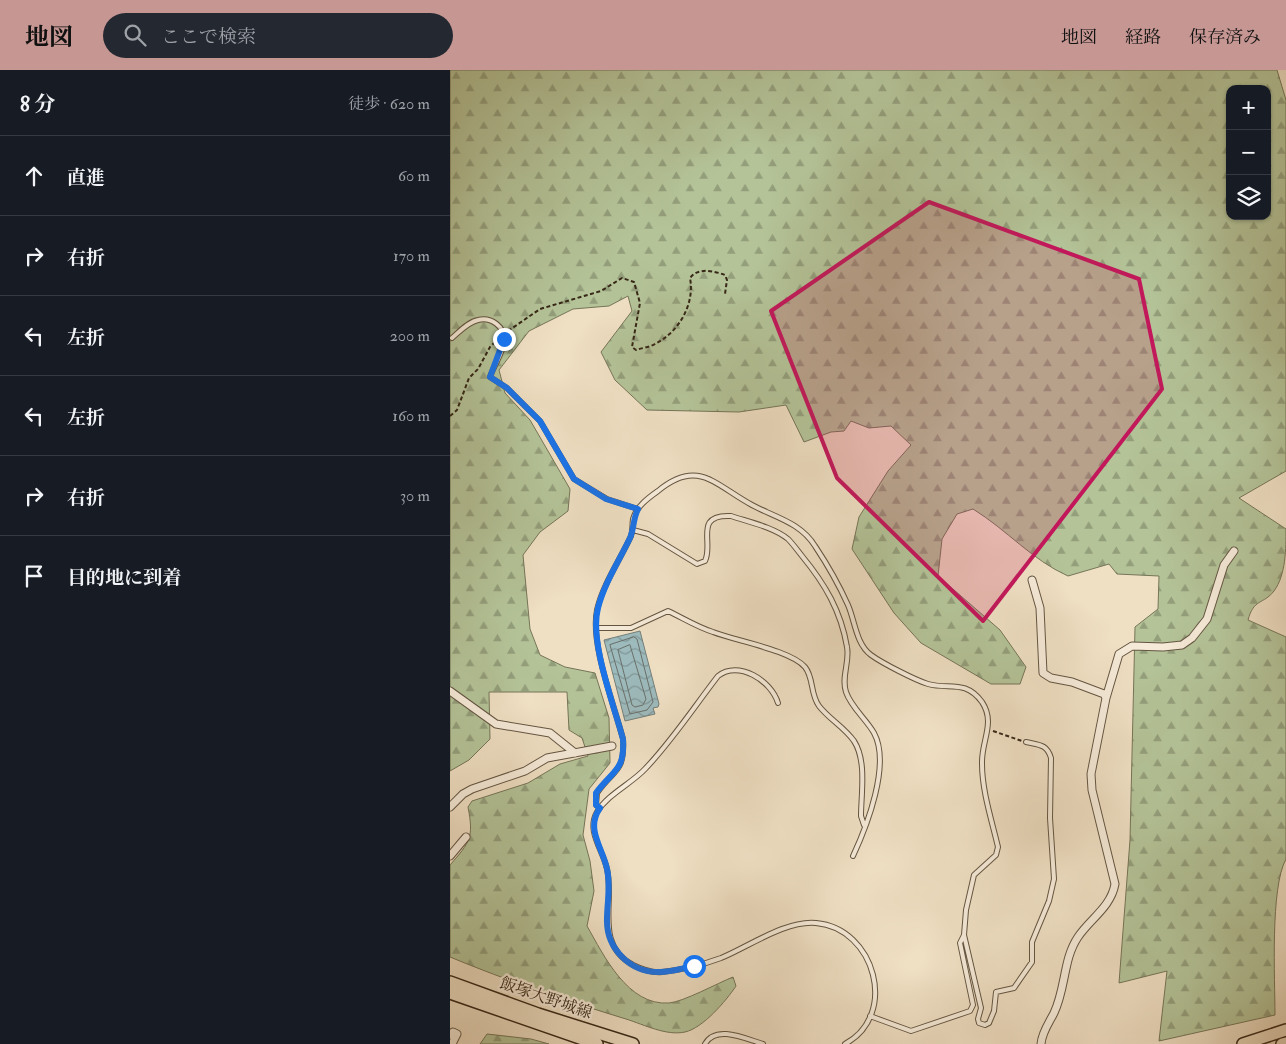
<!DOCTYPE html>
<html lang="ja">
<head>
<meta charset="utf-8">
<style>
  :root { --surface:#171b24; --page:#242831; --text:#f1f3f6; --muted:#9ea1a6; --line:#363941; --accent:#c59692 }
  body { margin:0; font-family:"IM FELL Double Pica","Noto Serif JP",serif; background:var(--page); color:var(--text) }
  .controls { position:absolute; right:15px; top:15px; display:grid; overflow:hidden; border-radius:10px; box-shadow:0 1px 4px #0004 }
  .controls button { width:45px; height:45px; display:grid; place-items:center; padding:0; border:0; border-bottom:1px solid var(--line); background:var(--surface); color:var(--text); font:25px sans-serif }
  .stop { position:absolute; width:15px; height:15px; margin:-11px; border:4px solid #1a73e8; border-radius:50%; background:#fff }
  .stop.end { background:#1a73e8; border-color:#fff; box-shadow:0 1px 5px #0008 }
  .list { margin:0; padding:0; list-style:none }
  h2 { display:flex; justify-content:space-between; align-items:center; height:65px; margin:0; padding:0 20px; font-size:21px }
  h2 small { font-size:16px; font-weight:400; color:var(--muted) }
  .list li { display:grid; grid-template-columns:32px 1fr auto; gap:15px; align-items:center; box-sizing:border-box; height:80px; padding:0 20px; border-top:1px solid var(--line) }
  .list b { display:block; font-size:19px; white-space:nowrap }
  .list em { font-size:16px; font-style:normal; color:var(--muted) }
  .icon { flex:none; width:28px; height:28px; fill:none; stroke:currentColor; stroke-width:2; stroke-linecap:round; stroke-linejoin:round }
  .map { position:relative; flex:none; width:836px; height:974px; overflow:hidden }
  header { display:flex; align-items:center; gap:30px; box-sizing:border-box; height:70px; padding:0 25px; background:var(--accent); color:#111 }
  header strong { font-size:24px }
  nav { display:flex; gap:28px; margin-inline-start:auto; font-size:18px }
  .search { width:350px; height:45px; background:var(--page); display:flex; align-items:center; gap:12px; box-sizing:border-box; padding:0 18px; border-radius:28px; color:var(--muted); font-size:19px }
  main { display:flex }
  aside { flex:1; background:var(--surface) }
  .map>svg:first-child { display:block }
  .forest { fill:url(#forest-firs); stroke:#757558; fill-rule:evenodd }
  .water { fill:url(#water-waves); stroke:#747f7a }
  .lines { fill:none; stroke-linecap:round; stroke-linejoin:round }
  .shore { stroke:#6a706a; stroke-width:1 }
  .service-casing { stroke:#645542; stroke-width:6 }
  .minor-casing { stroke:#645542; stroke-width:9 }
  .primary-casing { stroke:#362717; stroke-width:14 }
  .path { stroke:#362717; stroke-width:2; stroke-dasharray:4 2.5; stroke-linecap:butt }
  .service { stroke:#f5ead8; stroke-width:4 }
  .minor { stroke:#f5ead8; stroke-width:7 }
  .primary { stroke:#efdfc3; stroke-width:11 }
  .route { stroke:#1a73e8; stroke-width:6 }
  .marked { fill:#c2185b; fill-opacity:0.2; stroke:#c2185b; stroke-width:4; stroke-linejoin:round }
  .labels { text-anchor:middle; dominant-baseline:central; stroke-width:4.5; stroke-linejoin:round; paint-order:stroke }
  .street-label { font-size:16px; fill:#362717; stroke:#f5ead8 }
</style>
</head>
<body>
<header>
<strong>地図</strong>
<div class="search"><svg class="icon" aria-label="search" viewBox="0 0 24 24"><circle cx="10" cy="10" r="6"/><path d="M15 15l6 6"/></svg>ここで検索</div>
<nav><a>地図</a><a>経路</a><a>保存済み</a></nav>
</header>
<main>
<aside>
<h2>8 分<small>徒歩 · 620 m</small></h2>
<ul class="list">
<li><svg class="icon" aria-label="ahead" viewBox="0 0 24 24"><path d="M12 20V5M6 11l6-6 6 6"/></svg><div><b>直進</b></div><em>60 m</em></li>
<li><svg class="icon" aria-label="right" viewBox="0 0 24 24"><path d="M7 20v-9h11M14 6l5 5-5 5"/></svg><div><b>右折</b></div><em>170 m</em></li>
<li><svg class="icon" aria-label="left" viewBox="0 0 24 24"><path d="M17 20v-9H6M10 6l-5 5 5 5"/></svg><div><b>左折</b></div><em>200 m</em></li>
<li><svg class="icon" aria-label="left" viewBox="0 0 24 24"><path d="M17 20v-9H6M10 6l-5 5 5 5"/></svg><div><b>左折</b></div><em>160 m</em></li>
<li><svg class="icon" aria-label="right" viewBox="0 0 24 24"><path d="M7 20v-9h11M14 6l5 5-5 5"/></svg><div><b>右折</b></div><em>30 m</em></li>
<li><svg class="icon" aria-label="arrive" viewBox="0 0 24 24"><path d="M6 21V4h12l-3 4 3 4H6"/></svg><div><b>目的地に到着</b></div></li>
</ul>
</aside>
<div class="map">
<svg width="836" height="974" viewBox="0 0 836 974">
  <defs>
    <pattern id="forest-firs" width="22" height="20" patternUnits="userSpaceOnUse" patternTransform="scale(1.25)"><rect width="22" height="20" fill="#b4c398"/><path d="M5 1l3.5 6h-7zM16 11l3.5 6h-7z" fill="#939e7b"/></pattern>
    <pattern id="water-waves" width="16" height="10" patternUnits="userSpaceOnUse" patternTransform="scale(1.25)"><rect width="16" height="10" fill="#9dbabc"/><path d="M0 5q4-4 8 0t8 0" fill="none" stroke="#819798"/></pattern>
  </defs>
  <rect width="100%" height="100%" fill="#efdfc3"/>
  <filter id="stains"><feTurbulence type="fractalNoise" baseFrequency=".004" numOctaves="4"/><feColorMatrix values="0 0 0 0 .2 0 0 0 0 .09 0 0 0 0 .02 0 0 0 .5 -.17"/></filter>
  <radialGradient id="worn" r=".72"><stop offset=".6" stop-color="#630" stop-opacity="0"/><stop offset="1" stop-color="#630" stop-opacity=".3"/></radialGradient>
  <path class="forest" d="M0,0H827L836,30V401L789,428L836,459C836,478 836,505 824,521C813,535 804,528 798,550L836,567V789C820,818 825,909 825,945L709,971L717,901L669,913L680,770L685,557L708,539L709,506L667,504L659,494L618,506C582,490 557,460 523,439L507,444L492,469L488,506L550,560L576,597L570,614H541L471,573L444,543L402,479L409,447L438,401L461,375L441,356L419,358L401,351L394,361L381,362L354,372L336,335L289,342L197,340L165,310L151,282L182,241L178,226L159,236L123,239L79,261L49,300L55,323L80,350L120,419L118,441L90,462L73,485L80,559L90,585L115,597L145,603L159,648L160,693L139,719L133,765L140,791L144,821L137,856C154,886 178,936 219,933C233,932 268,913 283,907L286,916C276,931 253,958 235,962C216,966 195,955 176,949C117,931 58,911 0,887V795C20,772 24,768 18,737L22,731L78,713L110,694L138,686L132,668L119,660L117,622H39L40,669L19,690L0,701ZM780,19H817V146H780Z
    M37,964L81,969L99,974H30Z"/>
  <path class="water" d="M190,561L209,634L208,637L203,638L205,644L175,651L154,570Z"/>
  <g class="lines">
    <path class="shore" d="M184,567L187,569L203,632L197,640L180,644L160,575Z
      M180,575L196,629L193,635L185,637L182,635L168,580Z"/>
    <defs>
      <path id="service" d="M2,268C9,262 18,252 28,250C41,247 55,256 54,271C53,283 44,295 40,307L57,318L90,351L124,409L157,429L188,439
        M183,460L198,464L247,494L255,491C264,473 243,444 281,446C299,452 323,457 338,469C343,474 348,481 352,486C375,514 391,541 397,577C400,592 391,607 396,622C401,637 416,649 424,663C441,694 417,756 403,786
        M146,558H181L218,541C233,548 247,557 263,562C286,571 340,580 355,597C364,608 360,624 369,636C379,649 394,657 404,671C417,691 411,724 411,746L414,755
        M328,633C321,610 288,590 268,606C244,637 222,671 195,699C181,714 158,724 147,742C136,761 153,780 157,799C165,833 144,874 183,895C191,899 202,903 212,902C231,900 252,895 271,888C298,877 336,850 366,853C425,858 449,945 395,974
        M150,738L146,735L147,723C163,699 175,704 173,669C164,634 140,574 147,540C153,514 170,490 181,466C183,460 182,455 183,449C186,437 198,428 208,421C248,388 265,415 302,435C324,447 350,452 365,476C377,494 389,515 398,535C405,551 406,574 421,585C432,593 465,610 478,614C499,620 515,609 532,632C546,653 531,671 532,694C532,721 542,751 548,777L546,785L524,805L516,840L514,865L531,938L528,949L529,953L535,955L539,953L544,941L546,922L564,918L582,892V872L599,831L604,809L600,748L601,688C597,674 589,675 576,672
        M420,946L461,961L520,941L523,935L510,873L514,865
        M255,974C266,954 296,969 313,974"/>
      <path id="minor" d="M582,510L590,538L593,603L601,608L622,612L654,624L656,628
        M0,621L46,654L100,663L125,683
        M0,737L13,724L22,719L75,701L97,688L162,676
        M0,786L16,767
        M0,965L3,962L7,964L2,974
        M591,974C592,962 599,953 604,943C616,918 613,889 628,867C640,849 661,837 665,814L642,720L641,704L656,628L669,584L682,576L713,577L732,575L742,568L757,549L774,495L784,481"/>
      <path id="primary" d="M0,912L88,944L183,974
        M0,923L147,974
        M793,974L836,960
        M832,974L836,973"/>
    </defs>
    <use href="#service" class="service-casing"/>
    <use href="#minor" class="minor-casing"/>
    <use href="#primary" class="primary-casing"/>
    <path class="path" d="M58,261L90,239L151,221L172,208L184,212L190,233L182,277L186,280C192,278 200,277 205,274C229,262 245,234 240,208C248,197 264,201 275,205L277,210L275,224
      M0,346L7,340L19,308L28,299L40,277L48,269
      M543,661L572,671"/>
    <use href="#service" class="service"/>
    <use href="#minor" class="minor"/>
    <use href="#primary" class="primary"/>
  </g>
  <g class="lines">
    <path class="route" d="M54,269L40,307L57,318L90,351L124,409L156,429L188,439C183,449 184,459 180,468C169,491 154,514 148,538C139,571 164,635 173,669C175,701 163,700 146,723V735L150,738C135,759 153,778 157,799C161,817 157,832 157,849C156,878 180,903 210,902C221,902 233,898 244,896"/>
  </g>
  <path class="marked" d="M479,132L689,209L712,319L533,551L387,408L321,241Z"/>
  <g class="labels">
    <g class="street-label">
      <text transform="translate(96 928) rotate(19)">飯塚大野城線</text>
    </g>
  </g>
  <rect width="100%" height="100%" filter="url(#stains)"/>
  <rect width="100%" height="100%" fill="url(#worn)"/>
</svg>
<div class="controls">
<button>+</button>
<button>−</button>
<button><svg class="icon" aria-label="layers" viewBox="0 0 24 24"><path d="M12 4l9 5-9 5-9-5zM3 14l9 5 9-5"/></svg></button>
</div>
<div class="stop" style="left:244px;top:896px"></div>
<div class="stop end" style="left:54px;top:269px"></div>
</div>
</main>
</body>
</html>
